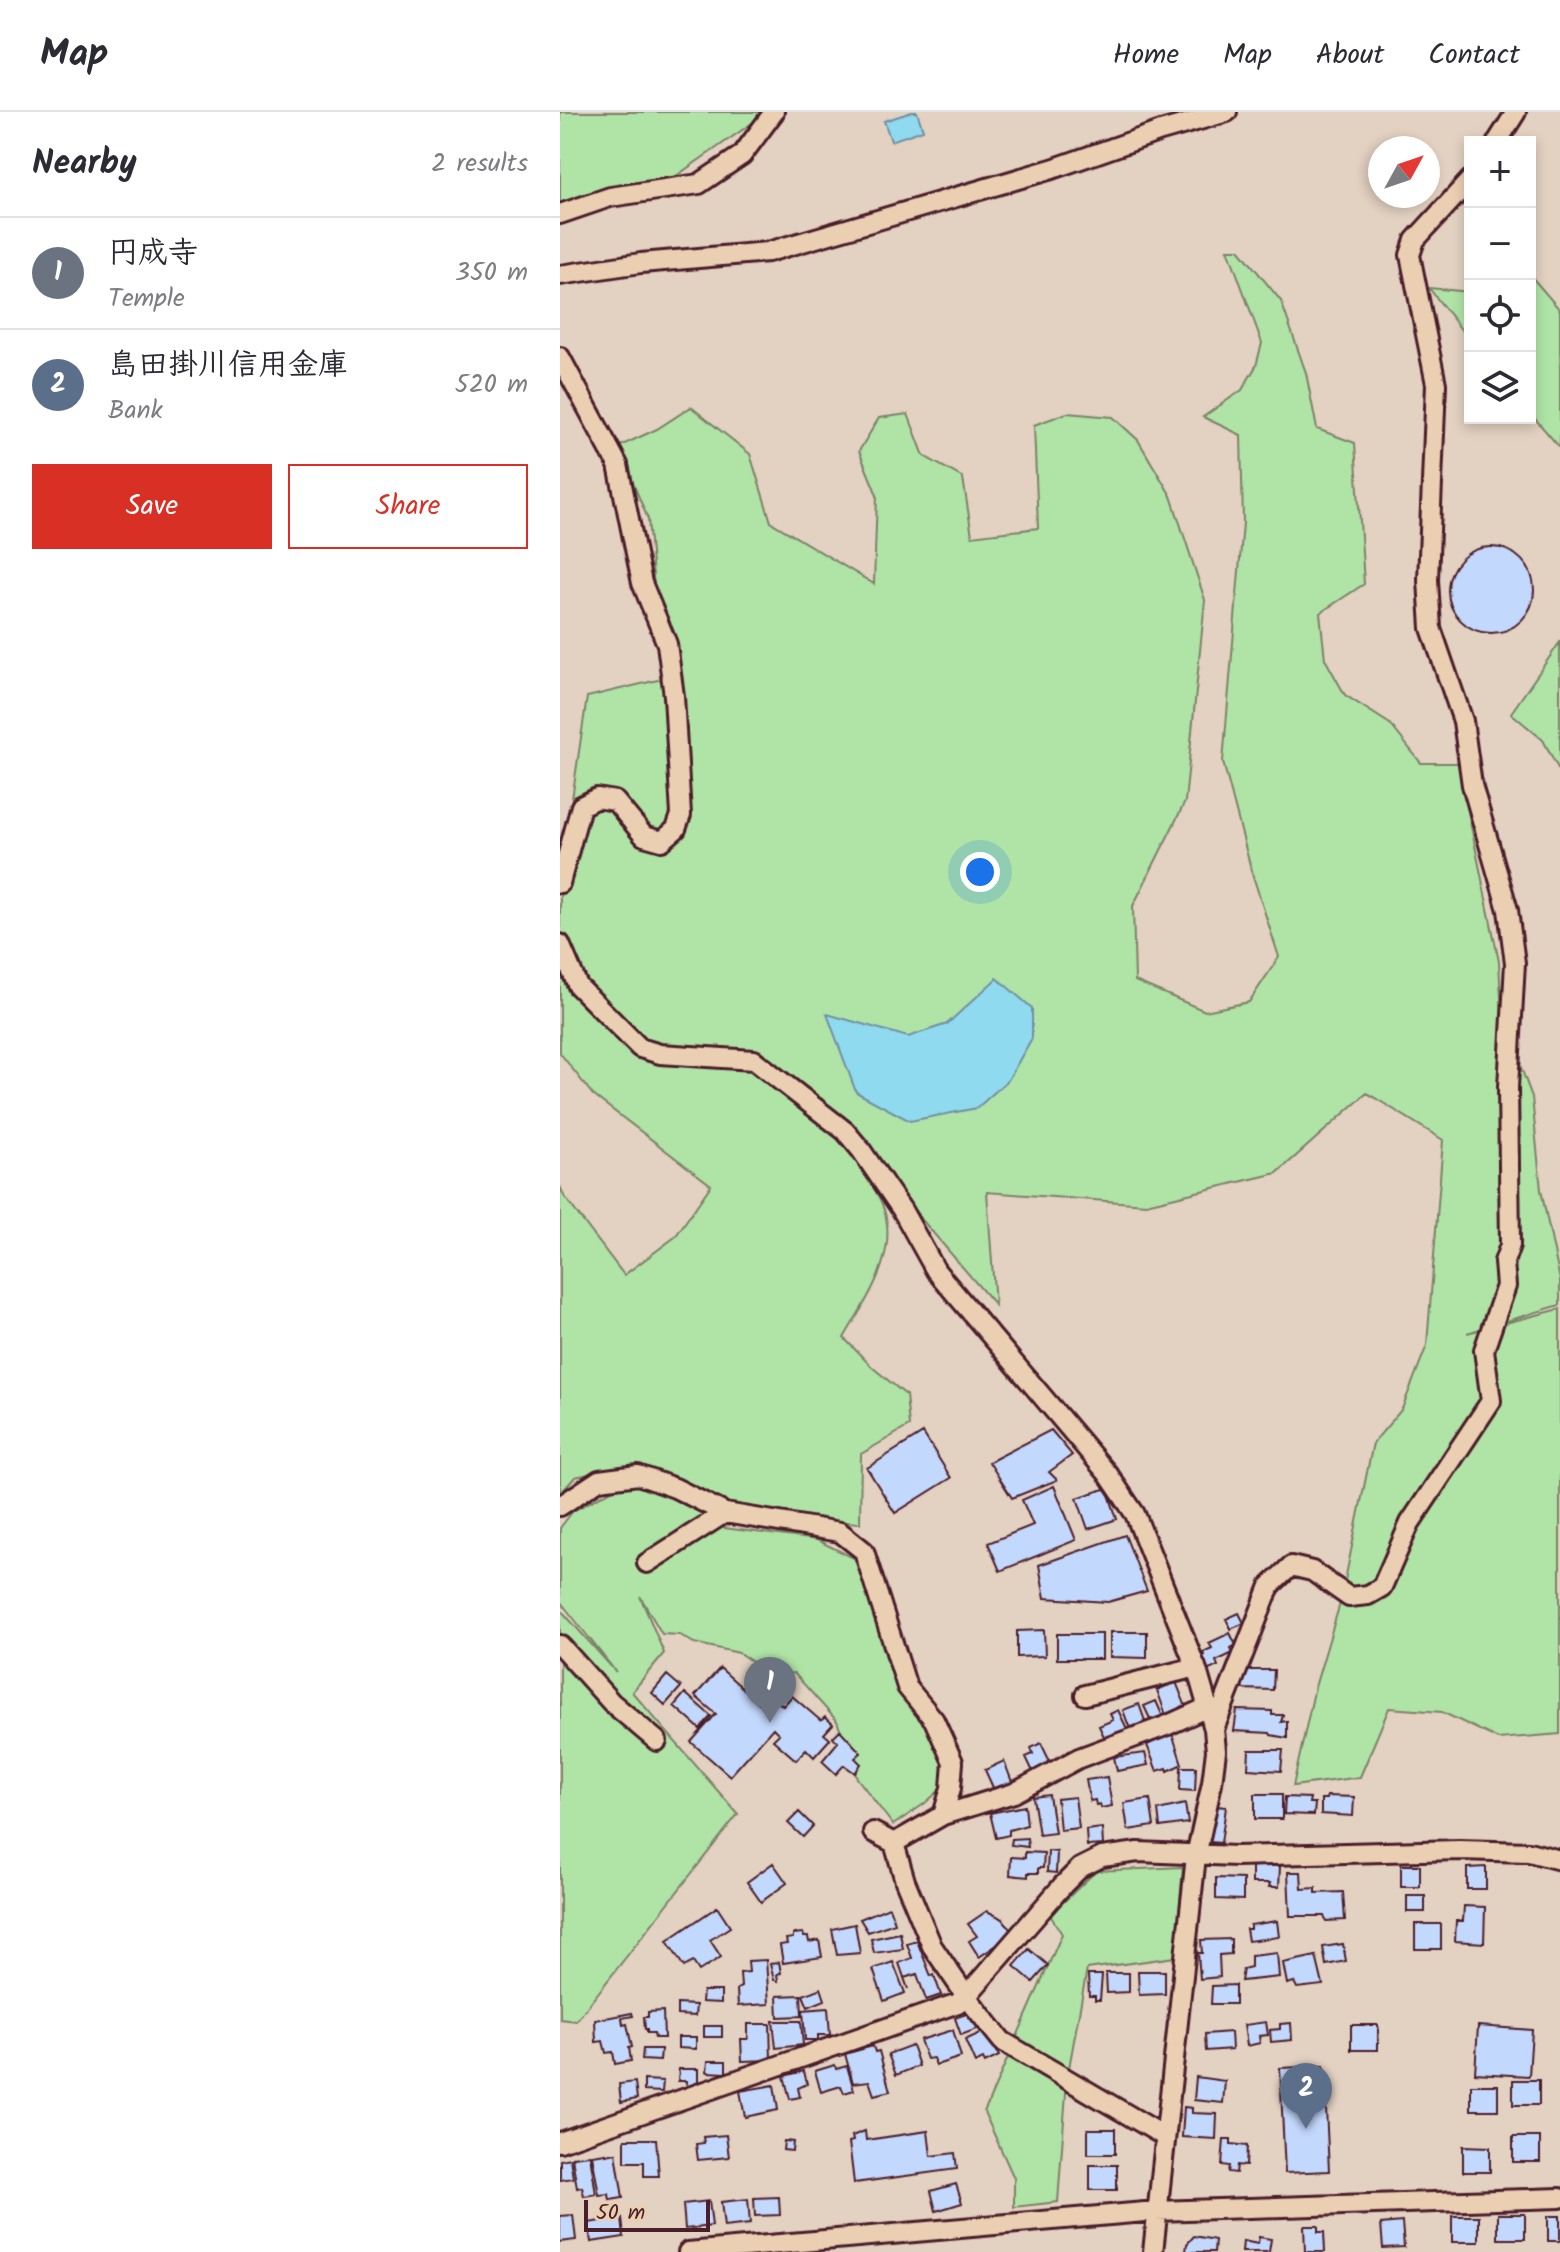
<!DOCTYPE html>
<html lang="en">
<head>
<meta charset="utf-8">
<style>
  :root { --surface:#fff; --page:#f7f7f7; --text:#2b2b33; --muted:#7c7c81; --line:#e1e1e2; --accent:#d93025 }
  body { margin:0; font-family:Kalam,"Klee One",sans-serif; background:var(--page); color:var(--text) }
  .controls { position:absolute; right:24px; top:24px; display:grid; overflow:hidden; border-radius:0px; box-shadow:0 4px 12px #0003 }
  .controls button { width:72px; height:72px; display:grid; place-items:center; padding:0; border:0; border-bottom:2px solid var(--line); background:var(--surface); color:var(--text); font:40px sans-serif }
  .compass { position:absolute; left:808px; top:24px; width:72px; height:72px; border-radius:50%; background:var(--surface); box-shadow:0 4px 12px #0003; rotate:50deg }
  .scale { position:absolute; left:24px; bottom:20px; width:126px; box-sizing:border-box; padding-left:8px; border:4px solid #4a1f2b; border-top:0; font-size:22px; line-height:28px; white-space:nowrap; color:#4a1f2b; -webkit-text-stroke:6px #ebcfb2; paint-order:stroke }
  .you { position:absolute; left:420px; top:760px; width:28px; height:28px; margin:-20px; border:6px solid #fff; border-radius:50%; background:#1a73e8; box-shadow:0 0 0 12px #1a73e833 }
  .badge { display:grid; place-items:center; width:52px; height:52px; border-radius:50%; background:var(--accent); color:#fff; font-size:26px; font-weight:700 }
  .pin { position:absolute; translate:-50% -66px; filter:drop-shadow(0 2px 4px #0008) }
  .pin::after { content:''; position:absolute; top:42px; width:28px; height:24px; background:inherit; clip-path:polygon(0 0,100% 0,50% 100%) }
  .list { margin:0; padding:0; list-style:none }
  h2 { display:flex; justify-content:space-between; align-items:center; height:104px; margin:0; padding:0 32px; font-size:34px }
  h2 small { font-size:26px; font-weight:400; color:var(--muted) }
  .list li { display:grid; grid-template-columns:52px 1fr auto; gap:24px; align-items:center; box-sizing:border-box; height:112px; padding:0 32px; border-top:2px solid var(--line) }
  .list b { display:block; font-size:30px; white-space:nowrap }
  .list p { margin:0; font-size:26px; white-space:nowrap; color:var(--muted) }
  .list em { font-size:26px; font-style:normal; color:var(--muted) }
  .actions { display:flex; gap:16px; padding:24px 32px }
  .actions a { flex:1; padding:18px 0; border:2px solid var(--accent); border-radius:0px; text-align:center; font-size:28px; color:var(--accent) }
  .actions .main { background:var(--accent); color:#fff }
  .icon { flex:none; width:44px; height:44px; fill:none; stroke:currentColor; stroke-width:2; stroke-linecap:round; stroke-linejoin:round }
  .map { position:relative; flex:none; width:1000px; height:2140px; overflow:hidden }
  header { display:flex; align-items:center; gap:48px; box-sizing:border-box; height:112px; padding:0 40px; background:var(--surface); border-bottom:2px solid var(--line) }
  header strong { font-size:38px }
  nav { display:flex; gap:44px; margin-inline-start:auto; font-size:28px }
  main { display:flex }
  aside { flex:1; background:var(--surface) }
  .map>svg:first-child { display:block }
  .green { fill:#afe4a6; stroke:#7c8268; stroke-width:2 }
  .water { fill:#8fdaef; stroke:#738fa1; stroke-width:2 }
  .building { fill:#c3d8fd; stroke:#4a1f2b; stroke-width:2 }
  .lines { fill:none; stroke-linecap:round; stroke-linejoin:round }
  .minor-casing { stroke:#4a1f2b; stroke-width:24 }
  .minor { stroke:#ebcfb2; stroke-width:18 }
</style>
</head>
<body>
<header>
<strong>Map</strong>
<nav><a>Home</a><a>Map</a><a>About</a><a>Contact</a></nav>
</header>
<main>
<aside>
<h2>Nearby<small>2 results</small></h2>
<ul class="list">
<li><span class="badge" style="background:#6b7280">1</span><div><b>円成寺</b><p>Temple</p></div><em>350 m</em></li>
<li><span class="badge" style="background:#5c6f8a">2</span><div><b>島田掛川信用金庫</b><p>Bank</p></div><em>520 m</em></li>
</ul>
<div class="actions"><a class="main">Save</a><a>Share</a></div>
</aside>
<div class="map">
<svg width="1000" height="2140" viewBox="0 0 1000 2140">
  <rect width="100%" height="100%" fill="#e3d1c1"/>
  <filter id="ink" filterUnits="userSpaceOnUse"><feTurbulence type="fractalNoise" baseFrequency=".0125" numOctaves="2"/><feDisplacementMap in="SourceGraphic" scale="16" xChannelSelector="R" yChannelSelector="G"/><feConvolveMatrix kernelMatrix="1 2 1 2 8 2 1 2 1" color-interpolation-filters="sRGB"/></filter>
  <g filter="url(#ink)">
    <path class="green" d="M0,0H208L116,64L0,99Z
      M668,137H679L721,189L746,261L757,317L795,331L804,472L760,501L765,547L785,583L830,612L861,651H898L939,850L942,905L972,985L981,1078L1000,1168V1193L907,1221L1000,1197V1622L938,1627L882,1600L829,1596L800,1665L733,1674L755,1575L781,1488L813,1331L842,1297L867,1233L883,1028L807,981L717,1061L586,1092L427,1080L435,1193L363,1109L295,1020L283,1028C295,1049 313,1070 322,1092C341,1140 307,1186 284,1226L312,1255L346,1283L349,1314L301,1342L300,1411L196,1404L74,1353L15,1365L0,1382V1074L4,1084L64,1163L115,1125L151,1073L33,983L0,941V741L5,735L27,585L102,567L88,407L58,335L97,317L131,295L190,342L211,410L314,472L317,383L299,339L319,306L348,302L364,344L403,366L412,424L478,416L474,313L507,301L553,305L578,328L611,384L645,488L625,690L573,794L575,869L645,899L689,890L719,845L692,761L663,650L683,411L681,323L643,305L682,278L696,254L702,231Z
      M970,163L1000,198V336L970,301Z
      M869,176L910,180V229Z
      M1000,530V660L983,628L951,601Z
      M68,1369L150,1400L164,1416L257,1428L298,1448L318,1503L325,1542L349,1595L373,1620L386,1656L379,1679L364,1692L333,1713L297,1666L277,1609L234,1561L213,1564L179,1541L134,1531L120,1523L102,1522L80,1484L104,1541L72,1580L178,1702L16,1909L0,1907V1497L56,1560L0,1489V1416L13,1399Z
      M623,1755L615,1845L527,1857L507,1967L498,2090L454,2095V2066L424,2000L502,1822L490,1803L536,1759Z"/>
    <path class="water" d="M352,0H357L363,18L331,29L324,9Z
      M437,866L472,896V926L448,968L417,996L350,1009L296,980L267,902L348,925L387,912Z"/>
    <path class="building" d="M888 478a43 43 0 1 1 86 0a43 43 0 1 1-86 0Z
      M491,1318L512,1343L489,1360L497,1368L452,1386L429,1350Z
      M363,1321L391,1366L335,1401L307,1356Z
      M494,1374L516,1428L440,1459L428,1431L473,1413L462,1388Z
      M547,1376L557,1407L528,1417L517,1386Z
      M565,1423L587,1479L548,1490L485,1486L479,1453Z
      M679,1501L684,1511L671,1517L666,1507Z
      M484,1518L485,1544L457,1545V1519Z
      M550,1520H587V1546L550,1545Z
      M670,1521L676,1533L671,1536L673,1541L656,1549L658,1554L647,1559L641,1545L644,1543L643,1540L652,1536L649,1531Z
      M497,1522H542V1547H497Z
      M160,1556L207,1598L216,1588L223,1594L232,1584L261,1609L265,1605L273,1612L264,1622L270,1627L254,1645L246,1637L236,1648L213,1628L219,1622L213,1616L170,1664L131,1630L156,1602L135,1584Z
      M683,1558H714L713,1578L682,1577Z
      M107,1563L121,1575L105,1593L92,1581Z
      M616,1570L626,1595L606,1603L597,1578Z
      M125,1581L151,1604L140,1617L114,1594Z
      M596,1589L603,1605L592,1611L584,1594Z
      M579,1592L586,1612L570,1617L563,1598Z
      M558,1598L569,1621L547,1631L539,1614L553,1608L550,1602Z
      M677,1598L712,1599V1603H723L721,1610L727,1609V1626L711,1623L710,1621L674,1619Z
      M280,1618L301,1641L295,1646L301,1652L295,1661L284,1653L276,1662L262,1649L278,1630L273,1625Z
      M612,1621L622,1652L608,1659L607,1656L597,1659L587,1633Z
      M481,1631L493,1656L475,1664L466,1645L473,1642L471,1636Z
      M689,1638H723L721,1659L688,1657Z
      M585,1641L588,1653L557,1659L554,1645Z
      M444,1649L452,1670L435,1680L425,1658Z
      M621,1655H636L635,1679L620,1678Z
      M547,1665L552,1694L541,1696L540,1692L536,1693L535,1688L530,1689L526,1668Z
      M695,1682H722V1707H695Z
      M489,1683L495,1721L479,1723L473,1685Z
      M767,1684L794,1685L793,1704L761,1702V1687H766Z
      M515,1685L519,1716L500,1718L497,1687Z
      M725,1685L750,1686L749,1691H755L754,1703L724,1702Z
      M590,1687L594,1714L568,1718L564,1691Z
      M625,1692L628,1711L600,1715L598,1698Z
      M465,1694L467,1713L449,1718V1723L436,1726L430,1701Z
      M655,1694L666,1695L661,1731L650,1730Z
      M239,1700L253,1714L243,1725L228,1711Z
      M542,1716L543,1733L527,1734L526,1718Z
      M467,1726L468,1735L451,1733L452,1727Z
      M488,1739L497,1740L496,1761L487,1760Z
      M465,1740L484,1741L483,1756H478V1761H468V1765L450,1763L451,1745L465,1746Z
      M213,1751L227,1771L201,1790L187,1770Z
      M692,1753L720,1754L719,1775H709L710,1771H692Z
      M841,1753H860V1775H841Z
      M926,1755V1777H907V1756Z
      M728,1760H741L742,1777L756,1776V1781L783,1780L785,1808L766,1809L764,1804H730Z
      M656,1766L683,1767V1788L656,1787Z
      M847,1784H865V1800H847Z
      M904,1794L925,1795L924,1831L895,1829L896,1809H903Z
      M157,1795L170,1815L150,1828L161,1845L139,1859L133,1850L124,1855L107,1829Z
      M329,1795L335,1811L308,1820L300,1807Z
      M427,1799L443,1807L453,1822L419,1845L409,1829L417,1824L408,1812Z
      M717,1809L719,1825L688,1829L686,1817H690V1813Z
      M295,1812L300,1841L277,1843L272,1817Z
      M855,1812H881V1837H855Z
      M243,1821L244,1825H248L249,1830L259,1828L262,1845L223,1851L220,1833L227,1832L226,1827L233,1826V1822Z
      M340,1821L343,1837L314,1841L311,1827Z
      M671,1827V1842L659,1843L660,1865L640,1867L638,1841H642L641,1828Z
      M357,1829L371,1864L374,1863L381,1883L366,1888L357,1862L344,1866L348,1877L339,1851L352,1846L347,1832Z
      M783,1832L786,1849L766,1853L763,1835Z
      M469,1837L488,1853L473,1870L454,1854Z
      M717,1841L719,1865L681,1869L683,1857L691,1855V1844Z
      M756,1844L763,1873L737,1876L734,1870L727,1872L723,1851Z
      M206,1848L209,1892L178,1894L177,1877L181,1875L180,1861L189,1860L188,1849Z
      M219,1850L221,1861L217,1862L218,1869L214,1868L210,1852Z
      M333,1850L345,1881L324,1889L313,1857Z
      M578,1859H605V1882L579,1883Z
      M546,1861H569V1880L547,1881Z
      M528,1863H542L540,1888H535V1884H529Z
      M675,1873V1892H651L652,1874Z
      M261,1876L265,1888L248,1895L243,1883Z
      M143,1879H161V1891L142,1890Z
      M241,1883L242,1904L218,1905L217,1884Z
      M117,1892L136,1893L135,1904L117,1903Z
      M268,1896L270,1923H258V1928H245L243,1898Z
      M103,1899L104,1926H95L94,1921H87V1917H85L84,1905H88V1900Z
      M72,1901L73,1904L62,1906L63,1913L67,1912L72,1935L69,1936L71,1949L55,1952L53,1940L46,1941L43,1929L36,1930L35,1908Z
      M409,1901L413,1910L417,1909L420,1916L401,1923L395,1906Z
      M213,1909H241L243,1933L216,1936Z
      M706,1910L708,1923L699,1924L700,1931L687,1934L684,1913Z
      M731,1911L732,1928L711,1930L710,1918L720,1917V1912Z
      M188,1912H210L211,1948L182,1949L181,1927H188Z
      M791,1913H818V1938H791Z
      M144,1914H162V1925H144Z
      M918,1914L972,1918L969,1964L915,1961Z
      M393,1918L401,1945L376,1953L373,1946L367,1947L360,1928Z
      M427,1918L439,1944L425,1951L423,1947L415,1951L405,1928Z
      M671,1920L672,1937L646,1939L645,1922Z
      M118,1925H136V1937L118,1936Z
      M352,1933L359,1954L336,1963L328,1942Z
      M313,1934L315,1940L319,1939L330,1979L314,1983L309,1969L293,1971L285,1942Z
      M83,1937H101L100,1949L82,1948Z
      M148,1949H166V1961L147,1960Z
      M275,1953L276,1957L287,1954L294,1978L284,1981L281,1974L261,1980L255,1959Z
      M764,1954L769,2059L725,2061L720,1956Z
      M119,1957H138V1976H127L126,1969H118Z
      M244,1959L247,1972L238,1976L240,1985L230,1987L224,1964Z
      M636,1965L665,1969L663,1991L634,1988Z
      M84,1968L103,1969L102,1980L84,1979Z
      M953,1968H979V1993H953Z
      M75,1970L77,1987L61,1990L59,1972Z
      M214,1973L218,1998L185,2005L180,1979Z
      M911,1973H938V1998H911Z
      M624,1995L632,1996V2001L657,2002L656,2027L622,2025Z
      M528,2017H555V2042H528Z
      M305,2019L306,2028L368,2019L371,2044L395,2041L397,2057L294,2071L289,2030L293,2029L292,2024Z
      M166,2023L169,2045L138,2048L136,2032L144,2031L143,2025Z
      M953,2025H980V2050H953Z
      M65,2027H96L99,2064H84V2050H65Z
      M664,2027H671V2032L687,2034L686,2054L677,2053L676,2061L668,2060L669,2054L662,2053Z
      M224,2029L233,2030L232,2039L223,2038Z
      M903,2034L930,2035V2060H903Z
      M46,2041V2043L56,2041L63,2086L50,2088L49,2082L39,2083L32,2043Z
      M30,2043L36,2082L24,2084L22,2075L17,2076L12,2045Z
      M10,2046L13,2066L0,2068V2048Z
      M530,2053H557V2078H530Z
      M396,2072L402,2091L376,2099L371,2079Z
      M219,2085L220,2103L195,2104L194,2086Z
      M188,2087L190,2112L164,2115L161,2090Z
      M149,2089L152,2114L125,2117L123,2092Z
      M938,2102H965V2127H938Z
      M13,2103L16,2128L0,2130V2104Z
      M892,2104H919V2130H892Z
      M988,2104H1000V2129H988Z
      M62,2106L64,2125L31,2130L28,2111Z
      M842,2110L844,2135L823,2136L821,2112Z
      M744,2114H758V2120H764L765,2140H745Z
      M634,2124L655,2128L654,2140H626L627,2132Z
      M699,2125L711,2127L709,2140H682L683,2129L698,2132Z"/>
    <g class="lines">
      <defs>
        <path id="minor" d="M937,30L956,0
          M0,102L50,85L139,72L182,43L214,0
          M0,163L81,151L208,140L492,57L601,19L667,0
          M0,245L58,353L82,471L107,532L114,584L121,703L116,717L102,729L84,724L55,689L37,686L21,694L0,771
          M0,832L18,874L80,936L100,942L194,948L285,1019L301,1038L342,1098L376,1159L548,1362L575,1402L637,1558L654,1617L656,1639L652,1671L636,1744L593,2140
          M0,1394L39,1368L78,1363L115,1376L165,1401L280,1420L304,1439L347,1575L374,1608L393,1650L391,1676L383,1703L334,1731
          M87,1451L165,1401
          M0,1533L52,1591L97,1629
          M525,1583L636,1555
          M654,1617L710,1474L731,1454L752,1459L789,1485L808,1483L822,1475L850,1411L931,1289L924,1238L946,1174L944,1150L950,1133L948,975L955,851L948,798L912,673L903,609L871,516L868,468L876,272L850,143L855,128L910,68
          M383,1703L454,1681L519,1646L608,1613L648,1595
          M313,1720L334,1731L345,1769L372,1834L406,1884L442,1929L604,2024
          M0,2030L398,1891L411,1879L503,1773L520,1756L542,1745L578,1740L676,1744L899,1738L969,1740L1000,1748
          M128,2140L596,2099L1000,2086"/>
      </defs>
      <use href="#minor" class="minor-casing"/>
      <use href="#minor" class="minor"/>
    </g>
  </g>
</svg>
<div class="controls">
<button>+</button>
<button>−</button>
<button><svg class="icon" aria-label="locate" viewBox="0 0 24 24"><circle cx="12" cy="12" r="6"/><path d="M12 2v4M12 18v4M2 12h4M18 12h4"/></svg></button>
<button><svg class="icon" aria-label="layers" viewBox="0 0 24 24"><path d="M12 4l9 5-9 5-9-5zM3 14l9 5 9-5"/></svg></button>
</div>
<svg class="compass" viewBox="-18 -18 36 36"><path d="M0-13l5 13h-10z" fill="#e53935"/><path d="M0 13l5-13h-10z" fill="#7c7c81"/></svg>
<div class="scale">50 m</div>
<div class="you"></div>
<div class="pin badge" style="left:210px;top:1611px;background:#6b7280">1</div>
<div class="pin badge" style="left:746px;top:2017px;background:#5c6f8a">2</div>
</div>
</main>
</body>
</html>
